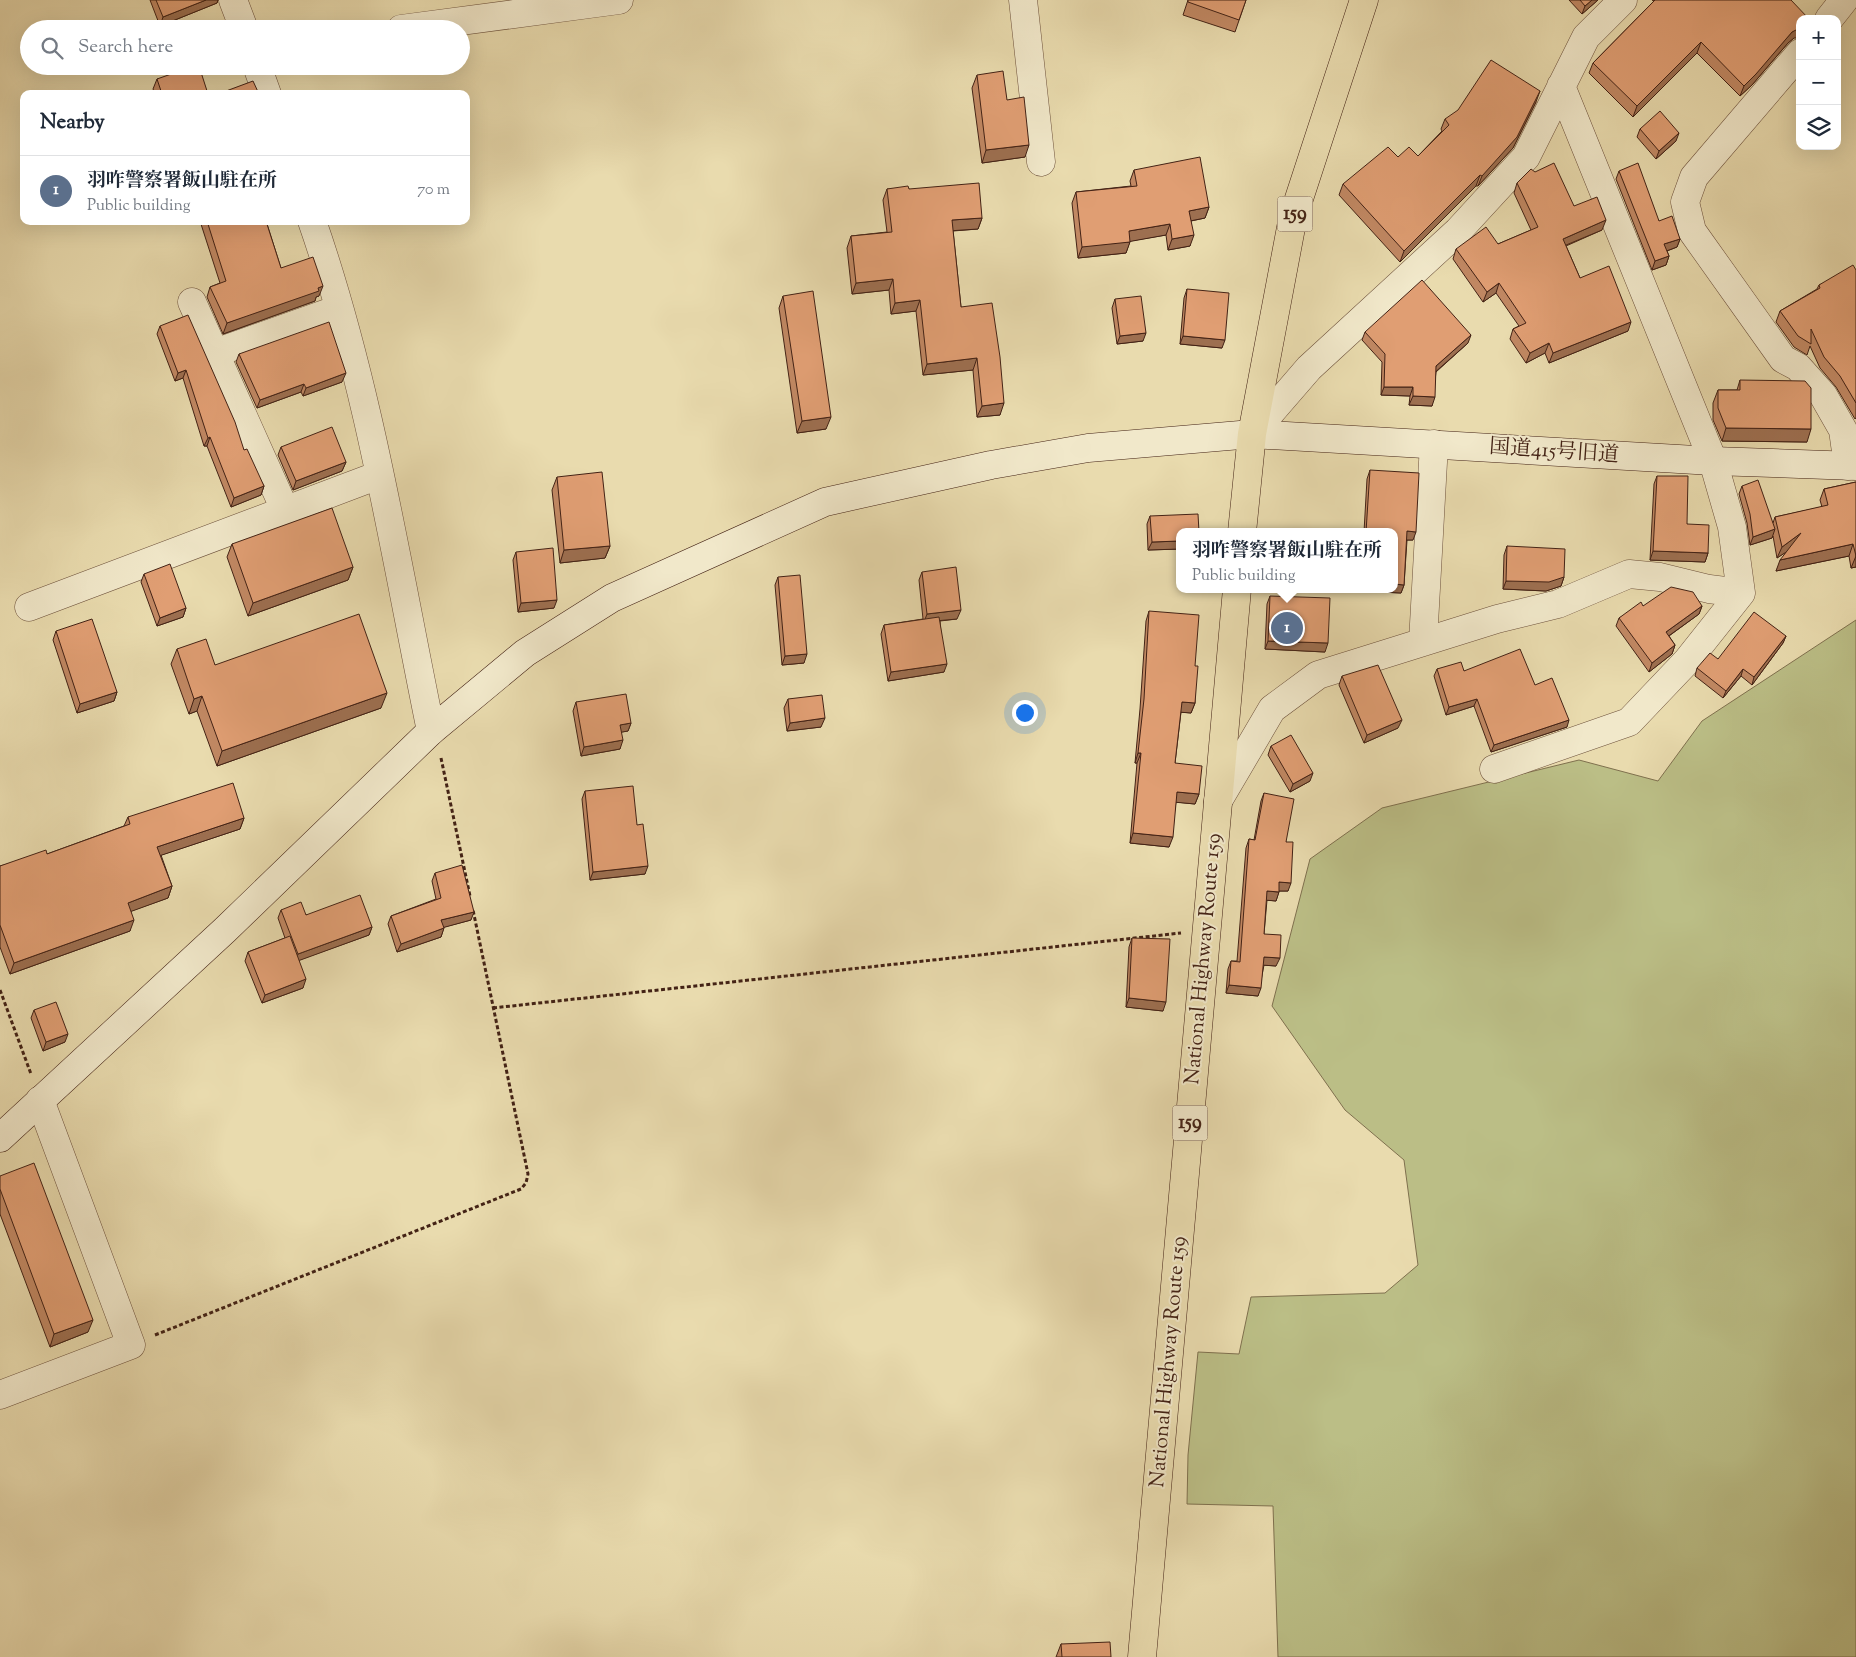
<!DOCTYPE html>
<html lang="en">
<head>
<meta charset="utf-8">
<style>
  :root { --surface:#fff; --page:#f6f6f7; --text:#1f2937; --muted:#747a83; --line:#e0e1e3; --accent:#db2777 }
  body { margin:0; font-family:"Sorts Mill Goudy","Noto Serif JP",serif; background:var(--page); color:var(--text) }
  .controls { position:absolute; right:15px; top:15px; display:grid; overflow:hidden; border-radius:10px; box-shadow:0 5px 20px #0002 }
  .controls button { width:45px; height:45px; display:grid; place-items:center; padding:0; border:0; border-bottom:1px solid var(--line); background:var(--surface); color:var(--text); font:25px sans-serif }
  .you { position:absolute; left:1024px; top:712px; width:18px; height:18px; margin:-12px; border:4px solid #fff; border-radius:50%; background:#1a73e8; box-shadow:0 0 0 8px #1a73e833 }
  .badge { display:grid; place-items:center; width:32px; height:32px; border-radius:50%; background:var(--accent); color:#fff; font-size:16px; font-weight:700 }
  .pin { position:absolute; translate:-50% -50%; border:2px solid #fff; box-shadow:0 1px 5px #0006 }
  .popup { position:absolute; left:1176px; top:528px; width:222px; height:65px; box-sizing:border-box; display:grid; place-content:center; border-radius:10px; background:var(--surface); filter:drop-shadow(0 1px 4px #0005); font-size:16px; white-space:nowrap; color:var(--muted) }
  .popup b { font-size:19px; color:var(--text) }
  .popup::after { content:''; position:absolute; left:50%; top:100%; margin-left:-10px; border:10px solid transparent; border-top-color:var(--surface) }
  .list { margin:0; padding:0; list-style:none }
  h2 { display:flex; justify-content:space-between; align-items:center; height:65px; margin:0; padding:0 20px; font-size:21px }
  h2 small { font-size:16px; font-weight:400; color:var(--muted) }
  .list li { display:grid; grid-template-columns:32px 1fr auto; gap:15px; align-items:center; box-sizing:border-box; height:70px; padding:0 20px; border-top:1px solid var(--line) }
  .list b { display:block; font-size:19px; white-space:nowrap }
  .list p { margin:0; font-size:16px; white-space:nowrap; color:var(--muted) }
  .list em { font-size:16px; font-style:normal; color:var(--muted) }
  .icon { flex:none; width:28px; height:28px; fill:none; stroke:currentColor; stroke-width:2; stroke-linecap:round; stroke-linejoin:round }
  .map { position:relative; flex:none; width:1856px; height:1657px; overflow:hidden }
  .search { position:absolute; background:var(--surface); box-shadow:0 5px 20px #0002; left:20px; top:20px; width:450px; height:55px; display:flex; align-items:center; gap:12px; box-sizing:border-box; padding:0 18px; border-radius:28px; color:var(--muted); font-size:19px }
  .panel { position:absolute; background:var(--surface); box-shadow:0 5px 20px #0002; left:20px; top:90px; width:450px; height:135px; border-radius:10px }
  .map>svg:first-child { display:block }
  .green { fill:#bbbe86; stroke:#7f704e }
  .lines { fill:none; stroke-linecap:round; stroke-linejoin:round }
  .street-casing { stroke:#6c503b; stroke-width:29 }
  .secondary-casing { stroke:#432215; stroke-width:29 }
  .highway-casing { stroke:#432215; stroke-width:29 }
  .path { stroke:#432215; stroke-width:3; stroke-dasharray:4 2.5; stroke-linecap:butt }
  .street { stroke:#f1e8ca; stroke-width:28 }
  .secondary { stroke:#f1e8ca; stroke-width:28 }
  .highway { stroke:#e9dbae; stroke-width:28 }
  .wall { fill:#c18863; stroke:#432215 }
  .shaded-wall { fill:#9d6f50; stroke:#432215 }
  .building { fill:#e09e73; stroke:#432215 }
  .labels { text-anchor:middle; dominant-baseline:central; stroke-width:4; stroke-linejoin:round; paint-order:stroke }
  .shield { fill:#f1e8ca; stroke:#775d4b; stroke-width:1 }
  .shield-label { font-size:20px; font-weight:bold; fill:#432215 }
  .street-label { font-size:21px; fill:#432215; stroke:#f1e8ca }
</style>
</head>
<body>
<div class="map">
<svg width="1856" height="1657" viewBox="0 0 1856 1657">
  <rect width="100%" height="100%" fill="#e9dbae"/>
  <filter id="stains"><feTurbulence type="fractalNoise" baseFrequency=".004" numOctaves="4"/><feColorMatrix values="0 0 0 0 .2 0 0 0 0 .09 0 0 0 0 .02 0 0 0 .5 -.17"/></filter>
  <radialGradient id="worn" r=".72"><stop offset=".6" stop-color="#630" stop-opacity="0"/><stop offset="1" stop-color="#630" stop-opacity=".3"/></radialGradient>
  <path class="green" d="M1856,620V1657H1278L1273,1506L1187,1504L1188,1455L1198,1352L1239,1354L1251,1297L1385,1293L1418,1265L1404,1160L1345,1110L1272,1006L1310,859L1382,808L1579,760L1658,781L1702,721Z"/>
  <g class="lines">
    <defs>
      <path id="street" d="M233,0L244,29
        M1023,0L1041,162
        M1829,19L1844,0
        M401,29L619,0
        M1800,53L1694,177L1685,202L1692,231L1783,359L1798,367L1823,395L1843,430L1848,466
        M257,66L267,94
        M312,221C369,385 396,561 431,731
        M192,302L285,510
        M215,353L339,309
        M1252,434L1309,368L1458,231L1526,157L1586,37L1623,0
        M29,607L379,475
        M1423,642L1434,444
        M1494,769L1629,722L1687,661L1741,593L1732,527L1713,461L1561,86
        M1218,801L1272,709L1318,675L1497,619L1558,604L1629,574L1660,577L1709,589L1741,593
        M0,1395L131,1345L40,1100"/>
      <path id="secondary" d="M0,1138L225,930L431,731L525,653L612,598L825,502L991,465L1088,448L1252,434L1713,461L1856,466"/>
      <path id="highway" d="M1242,532L1252,434L1293,217L1364,0
        M1142,1657L1237,589"/>
    </defs>
    <use href="#street" class="street-casing"/>
    <use href="#secondary" class="secondary-casing"/>
    <use href="#highway" class="highway-casing"/>
    <path class="path" d="M441,758L470,896
      M0,990L31,1074
      M493,1008L1181,933
      M155,1335L521,1189L526,1183L528,1174L473,910"/>
    <use href="#street" class="street"/>
    <use href="#secondary" class="secondary"/>
    <use href="#highway" class="highway"/>
  </g>
  <path class="wall" d="M150,0H218L217,3L160,26Z
    M1188,0H1246L1235,32L1183,15Z
    M1569,0H1598L1582,14Z
    M1652,0H1791L1794,38L1788,43L1752,85L1740,96L1697,53L1633,117L1589,73L1593,63L1654,1Z
    M977,75L1007,100L1025,157L982,163L972,88Z
    M157,79L208,94H155L153,89Z
    M1536,102L1513,148L1478,186H1476L1400,262L1339,195L1343,184L1398,157L1418,156L1442,131L1441,129L1445,119Z
    M1640,129L1676,141L1656,159L1637,137Z
    M1134,170L1209,207L1205,218L1191,221L1190,246L1168,250L1166,235L1130,241L1126,253L1078,258L1072,203L1076,192L1131,186L1130,181Z
    M1619,171L1659,221L1680,239L1677,247L1667,251L1669,256L1666,265L1652,270L1616,179Z
    M1517,183L1574,206L1602,230L1566,246L1580,278L1628,331L1549,363L1545,353L1526,363L1510,339L1513,329L1519,326L1496,293L1483,302L1453,259L1456,249L1498,244L1531,230L1514,193Z
    M887,189H909L982,218L978,229L953,231L961,307L1000,415L977,417L973,370L923,375L916,311L891,314L889,290L852,294L847,248L851,236L887,232L883,200Z
    M200,221H266L281,268L319,296L316,297L315,301L223,334L207,297L210,287L220,283Z
    M1856,270V418L1855,419L1836,387L1820,368L1810,346L1807,355L1794,347L1776,322L1780,311L1817,289L1819,285Z
    M1187,289L1222,348L1180,344L1184,298Z
    M783,296L826,429L797,433L779,308Z
    M1115,299L1143,341L1117,344L1112,308Z
    M160,326L244,450L264,486L261,495L231,507L207,446H204L183,378L175,381L157,334Z
    M1365,332L1468,343L1436,372L1432,406L1409,405L1410,396L1381,395L1382,362L1362,340Z
    M239,354L342,382L303,396L301,392L257,408L236,362Z
    M1740,380L1807,442L1722,441L1713,420V403L1718,390H1737Z
    M281,447L346,462L342,471L293,490L278,455Z
    M1370,470L1413,540H1407L1404,585L1401,593L1339,590V589H1394V532H1364L1367,479Z
    M1657,476L1687,524L1708,553L1705,562L1650,560L1654,484Z
    M557,477L610,546L605,558L560,563L552,490Z
    M1856,482V567L1851,568L1849,556L1776,571L1786,552L1777,558L1773,536L1772,538L1750,545L1747,523L1739,494L1742,486L1773,523L1775,517L1822,507L1820,500L1824,489Z
    M1150,516L1180,532V549L1148,550L1147,524Z
    M232,544L353,567L348,580L248,616L227,557Z
    M1507,546L1564,577L1561,586L1546,591L1503,589L1504,555Z
    M516,552L554,608L518,612L513,560Z
    M922,572L957,619L940,621L944,672L888,681L881,634L884,625L923,619L919,580Z
    M144,574L186,608L183,617L157,626L141,582Z
    M778,577L804,663L782,665L775,585Z
    M1270,596L1325,652L1265,649L1267,604Z
    M1643,606H1702L1699,614L1669,636L1675,645L1672,654L1649,672L1616,626L1619,618Z
    M1149,611L1195,666V703L1191,713L1181,712L1175,763L1199,794L1195,804L1176,802L1169,847L1130,843L1137,763H1135L1140,709L1146,621Z
    M56,631L117,692L114,701L77,713L53,640Z
    M1786,636L1783,643L1752,685L1741,676L1723,698L1695,676L1697,668L1718,659Z
    M177,649L215,665L381,708L217,766L197,711L189,714L171,664Z
    M1437,669L1464,671L1535,685L1567,727L1491,752L1474,706L1446,715L1434,676Z
    M1342,676L1398,728L1364,743L1339,685Z
    M788,699L821,727L787,731L784,708Z
    M576,702L631,723L628,731L621,732L620,749L581,756L573,711Z
    M1271,746L1310,781L1290,792L1268,755Z
    M585,791L637,825L645,874L590,880L582,799Z
    M1264,793L1286,842L1288,891H1279L1276,901L1267,900L1264,934L1276,966L1264,965L1258,996L1226,993L1228,969L1231,961H1237L1246,848L1249,839L1254,840L1261,801Z
    M128,817L244,818L240,829L161,855L172,886L168,898L131,911L130,931L10,974L0,947V866L47,854L124,826Z
    M435,873L471,920L444,927L441,937L397,952L388,924L391,916L436,899L432,881Z
    M281,910L372,927L369,935L299,960L303,988L262,1003L245,961L248,952L285,938L278,918Z
    M1132,938L1163,1011L1126,1007L1129,947Z
    M34,1010L65,1042L43,1051L31,1018Z
    M0,1176L88,1332L50,1347L0,1214Z
    M1061,1644L1111,1657H1056Z"/>
  <path class="shaded-wall" d="M206,0H218L217,3L160,26L163,17Z
    M1592,0H1598L1582,14L1585,6Z
    M1798,28H1800V38H1794L1788,43L1752,85L1740,96L1744,86L1792,32Z
    M1701,42L1697,53L1633,117L1637,106Z
    M1540,91L1536,102L1513,148L1478,186L1482,176Z
    M1679,133L1676,141L1656,159L1659,151Z
    M1029,145L1025,157L982,163L986,150Z
    M1480,175L1476,186L1400,262L1404,251Z
    M1209,207L1205,218L1185,222L1189,211Z
    M982,218L978,229L948,231L952,220Z
    M1606,220L1602,230L1559,248L1563,239Z
    M1170,224L1166,235L1127,242H1130L1126,253L1078,258L1082,247L1129,231Z
    M1194,235L1190,246L1168,250L1172,239Z
    M1680,239L1677,247L1661,253L1664,244Z
    M1669,256L1666,265L1652,270L1655,261Z
    M893,279L889,290L852,294L856,283Z
    M1499,283L1496,293L1483,302L1487,292Z
    M323,286L319,296L316,297L315,301L223,334L227,323Z
    M920,300L916,311L891,314L895,303Z
    M1631,322L1628,331L1549,363L1553,353Z
    M1146,333L1143,341L1117,344L1120,336Z
    M1471,335L1468,343L1433,374L1436,366Z
    M1183,336L1225,340L1222,348L1180,344Z
    M1549,343L1545,353L1526,363L1530,353Z
    M977,358L973,370L923,375L927,364Z
    M186,370L183,378L175,381L178,373Z
    M346,373L342,382L303,396L306,388Z
    M304,384L301,392L257,408L260,400Z
    M1384,387H1413L1410,396L1381,395Z
    M1413,396L1435,397L1432,406L1409,405Z
    M1004,403L1000,415L977,417L982,406Z
    M831,417L826,429L797,433L802,421Z
    M1726,428L1811,429L1807,442L1722,441Z
    M210,437L207,446H204L208,438Z
    M346,462L342,471L293,490L296,481Z
    M264,486L261,495L231,507L234,498Z
    M1775,529L1772,538L1750,545L1753,537Z
    M1407,531L1416,532L1413,540H1404Z
    M1801,533L1797,545L1777,558L1782,547Z
    M1180,541V549L1148,550L1152,542Z
    M1853,544L1849,556L1776,571L1780,560Z
    M610,546L605,558L560,563L564,550Z
    M1653,551L1708,553L1705,562L1650,560Z
    M1856,556V567L1851,568Z
    M353,567L348,580L248,616L253,603Z
    M1564,577L1561,586L1546,591L1503,589L1506,581Z
    M1394,584L1404,585L1401,593L1339,590V589H1394Z
    M557,600L554,608L518,612L521,603Z
    M1702,606L1699,614L1663,640L1666,632Z
    M186,608L183,617L157,626L160,618Z
    M961,610L957,619L924,622L927,614Z
    M1786,636L1783,643L1752,685L1754,677Z
    M1268,641L1328,643L1325,652L1265,649Z
    M1675,645L1672,654L1649,672L1652,663Z
    M807,654L804,663L782,665L785,656Z
    M947,664L944,672L888,681L891,672Z
    M1743,669L1741,676L1723,698L1726,691Z
    M117,692L114,701L77,713L80,704Z
    M387,693L381,708L217,766L222,751Z
    M202,696L197,711L189,714L194,699Z
    M1477,699L1474,706L1446,715L1449,707Z
    M1182,702L1195,703L1191,713L1178,712Z
    M825,718L821,727L787,731L790,723Z
    M1402,720L1398,728L1364,743L1367,735Z
    M1569,720L1567,727L1491,752L1494,745Z
    M631,723L628,731L617,733L620,725Z
    M623,740L620,749L581,756L584,747Z
    M1138,753H1141L1137,763H1135Z
    M1313,773L1310,781L1290,792L1293,784Z
    M1177,792L1199,794L1195,804L1173,802Z
    M244,818L240,829L153,858L157,847Z
    M1133,833L1173,837L1169,847L1130,843Z
    M648,866L645,874L590,880L593,872Z
    M1279,882L1291,883L1288,891H1276Z
    M172,886L168,898L124,914L128,903Z
    M1267,891L1279,892L1276,901L1264,900Z
    M474,912L471,920L438,929L441,920Z
    M134,920L130,931L10,974L14,963Z
    M372,927L369,935L295,962L298,954Z
    M444,928L441,937L397,952L401,944Z
    M1264,957L1280,958L1276,966L1261,965Z
    M306,979L303,988L262,1003L265,995Z
    M1229,985L1261,988L1258,996L1226,993Z
    M1129,998L1166,1002L1163,1011L1126,1007Z
    M68,1034L65,1042L43,1051L46,1042Z
    M93,1320L88,1332L50,1347L54,1334Z"/>
  <path class="building" d="M156,0H206L163,17Z
    M1188,0H1246L1239,20L1188,2Z
    M1580,0H1592L1585,6Z
    M1655,0H1791L1809,19H1800V28L1792,32L1756,74L1744,86L1701,42L1637,106L1593,63Z
    M1491,60L1540,91L1517,137L1482,176L1480,175L1404,251L1343,184L1388,147L1398,157L1409,147L1418,156L1449,125L1445,119L1458,110Z
    M194,66H199L208,94H162L157,79Z
    M1003,71L1007,100L1024,97L1029,145L986,150L977,75Z
    M253,81L259,94H218Z
    M1660,111L1679,133L1659,151L1640,129Z
    M1200,157L1209,207L1189,211L1194,235L1172,239L1170,224L1129,231L1130,242L1082,247L1076,192L1137,186L1134,170Z
    M1554,163L1574,206L1597,197L1606,220L1563,239L1580,278L1609,266L1631,322L1553,353L1549,343L1530,353L1513,329L1526,323L1499,283L1487,292L1456,249L1486,227L1498,244L1538,227L1517,183L1531,169L1535,172Z
    M1638,163L1659,221L1672,216L1680,239L1664,244L1669,256L1655,261L1619,171Z
    M979,183L982,218L952,220L961,307L992,303L1000,357L1004,403L982,406L977,358L927,364L920,300L895,303L893,279L856,283L851,236L892,232L887,189L908,186L909,189Z
    M207,221H266L281,268L313,257L323,286L318,288L319,291L227,323L210,287L226,281Z
    M1853,265L1856,270V403L1840,376L1824,357L1811,329V344L1798,336L1780,311L1820,288L1819,285Z
    M1422,280L1471,335L1436,366L1435,397L1413,396V387H1384L1385,354L1365,332Z
    M1187,289L1229,293L1225,340L1183,336Z
    M813,291L831,417L802,421L783,296Z
    M1141,296L1146,333L1120,336L1115,299Z
    M188,315L235,422L244,450L247,449L264,486L234,498L210,437L208,438L186,370L178,373L160,326Z
    M329,322L346,373L306,388L304,384L260,400L239,354Z
    M1740,380L1805,381L1811,388V429L1726,428L1718,408V390H1740Z
    M332,427L346,462L296,481L281,447Z
    M1370,470L1419,473L1416,532L1407,531L1404,585L1394,584V532H1366Z
    M602,472L610,546L564,550L557,477Z
    M1657,476H1688L1687,524L1709,525L1708,553L1653,551Z
    M1758,480L1775,529L1753,537L1750,514L1742,486Z
    M1856,482V556L1853,544L1780,560L1801,533L1782,547L1775,517L1828,505L1824,489Z
    M332,508L353,567L253,603L232,544Z
    M1198,514L1199,532H1180V541L1152,542L1150,516Z
    M1507,546L1565,549L1564,577L1549,582L1506,581Z
    M553,548L557,600L521,603L516,552Z
    M170,564L186,608L160,618L144,574Z
    M956,567L961,610L927,614L922,572Z
    M800,575L807,654L785,656L778,577Z
    M1671,587L1693,592L1702,606L1666,632L1675,645L1652,663L1619,618L1641,602L1643,606Z
    M1270,596L1330,598L1328,643L1268,641Z
    M1149,611L1199,615L1195,666H1198L1195,703L1182,702L1175,763L1202,766L1199,794L1177,792L1173,837L1133,833L1141,753H1138L1144,699Z
    M1754,612L1786,636L1754,677L1743,669L1726,691L1697,668L1710,653L1718,659Z
    M359,614L387,693L222,751L202,696L194,699L177,649L206,639L215,665Z
    M939,617L947,664L891,672L884,625Z
    M92,619L117,692L80,704L56,631Z
    M1520,649L1535,685L1552,678L1569,720L1494,745L1477,699L1449,707L1437,669L1461,662L1464,671Z
    M1378,665L1402,720L1367,735L1342,676Z
    M626,694L631,723L620,725L623,740L584,747L576,702Z
    M822,695L825,718L790,723L788,699Z
    M1291,735L1313,773L1293,784L1271,746Z
    M233,783L244,818L157,847L172,886L128,903L134,920L14,963L0,925V866L46,850L47,854L130,824L128,817Z
    M633,786L637,825L643,824L648,866L593,872L585,791Z
    M1264,793L1294,799L1286,842H1293L1291,883L1279,882V892L1267,891L1264,934L1281,935L1280,958L1264,957L1261,988L1229,985L1231,961L1240,962L1249,839L1255,840Z
    M462,865L474,912L441,920L444,928L401,944L391,916L441,898L435,873Z
    M360,895L372,927L298,954L281,910L301,902L306,915Z
    M290,936L306,979L265,995L248,952Z
    M1132,938L1170,939L1166,1002L1129,998Z
    M56,1002L68,1034L46,1042L34,1010Z
    M34,1163L93,1320L54,1334L0,1189V1176Z
    M1110,1642L1111,1657H1062L1061,1644Z"/>
  <g class="labels">
    <g class="shield">
      <rect x="1277.5" y="196.5" width="35" height="35" rx="4"/>
      <rect x="1172.5" y="1105.5" width="35" height="35" rx="4"/>
    </g>
    <g class="shield-label">
      <text x="1295" y="214">159</text>
      <text x="1190" y="1123">159</text>
    </g>
    <g class="street-label">
      <text transform="translate(1554 452) rotate(4)">国道415号旧道</text>
      <text transform="translate(1204 959) rotate(-85)">National Highway Route 159</text>
      <text transform="translate(1169 1362) rotate(-85)">National Highway Route 159</text>
    </g>
  </g>
  <rect width="100%" height="100%" filter="url(#stains)"/>
  <rect width="100%" height="100%" fill="url(#worn)"/>
</svg>
<div class="controls">
<button>+</button>
<button>−</button>
<button><svg class="icon" aria-label="layers" viewBox="0 0 24 24"><path d="M12 4l9 5-9 5-9-5zM3 14l9 5 9-5"/></svg></button>
</div>
<div class="you"></div>
<div class="pin badge" style="left:1287px;top:628px;background:#5c6f8a">1</div>
<div class="popup"><b>羽咋警察署飯山駐在所</b>Public building</div>
<div class="search"><svg class="icon" aria-label="search" viewBox="0 0 24 24"><circle cx="10" cy="10" r="6"/><path d="M15 15l6 6"/></svg>Search here</div>
<section class="panel">
<h2>Nearby<small></small></h2>
<ul class="list">
<li><span class="badge" style="background:#5c6f8a">1</span><div><b>羽咋警察署飯山駐在所</b><p>Public building</p></div><em>70 m</em></li>
</ul>
</section>
</div>
</body>
</html>
